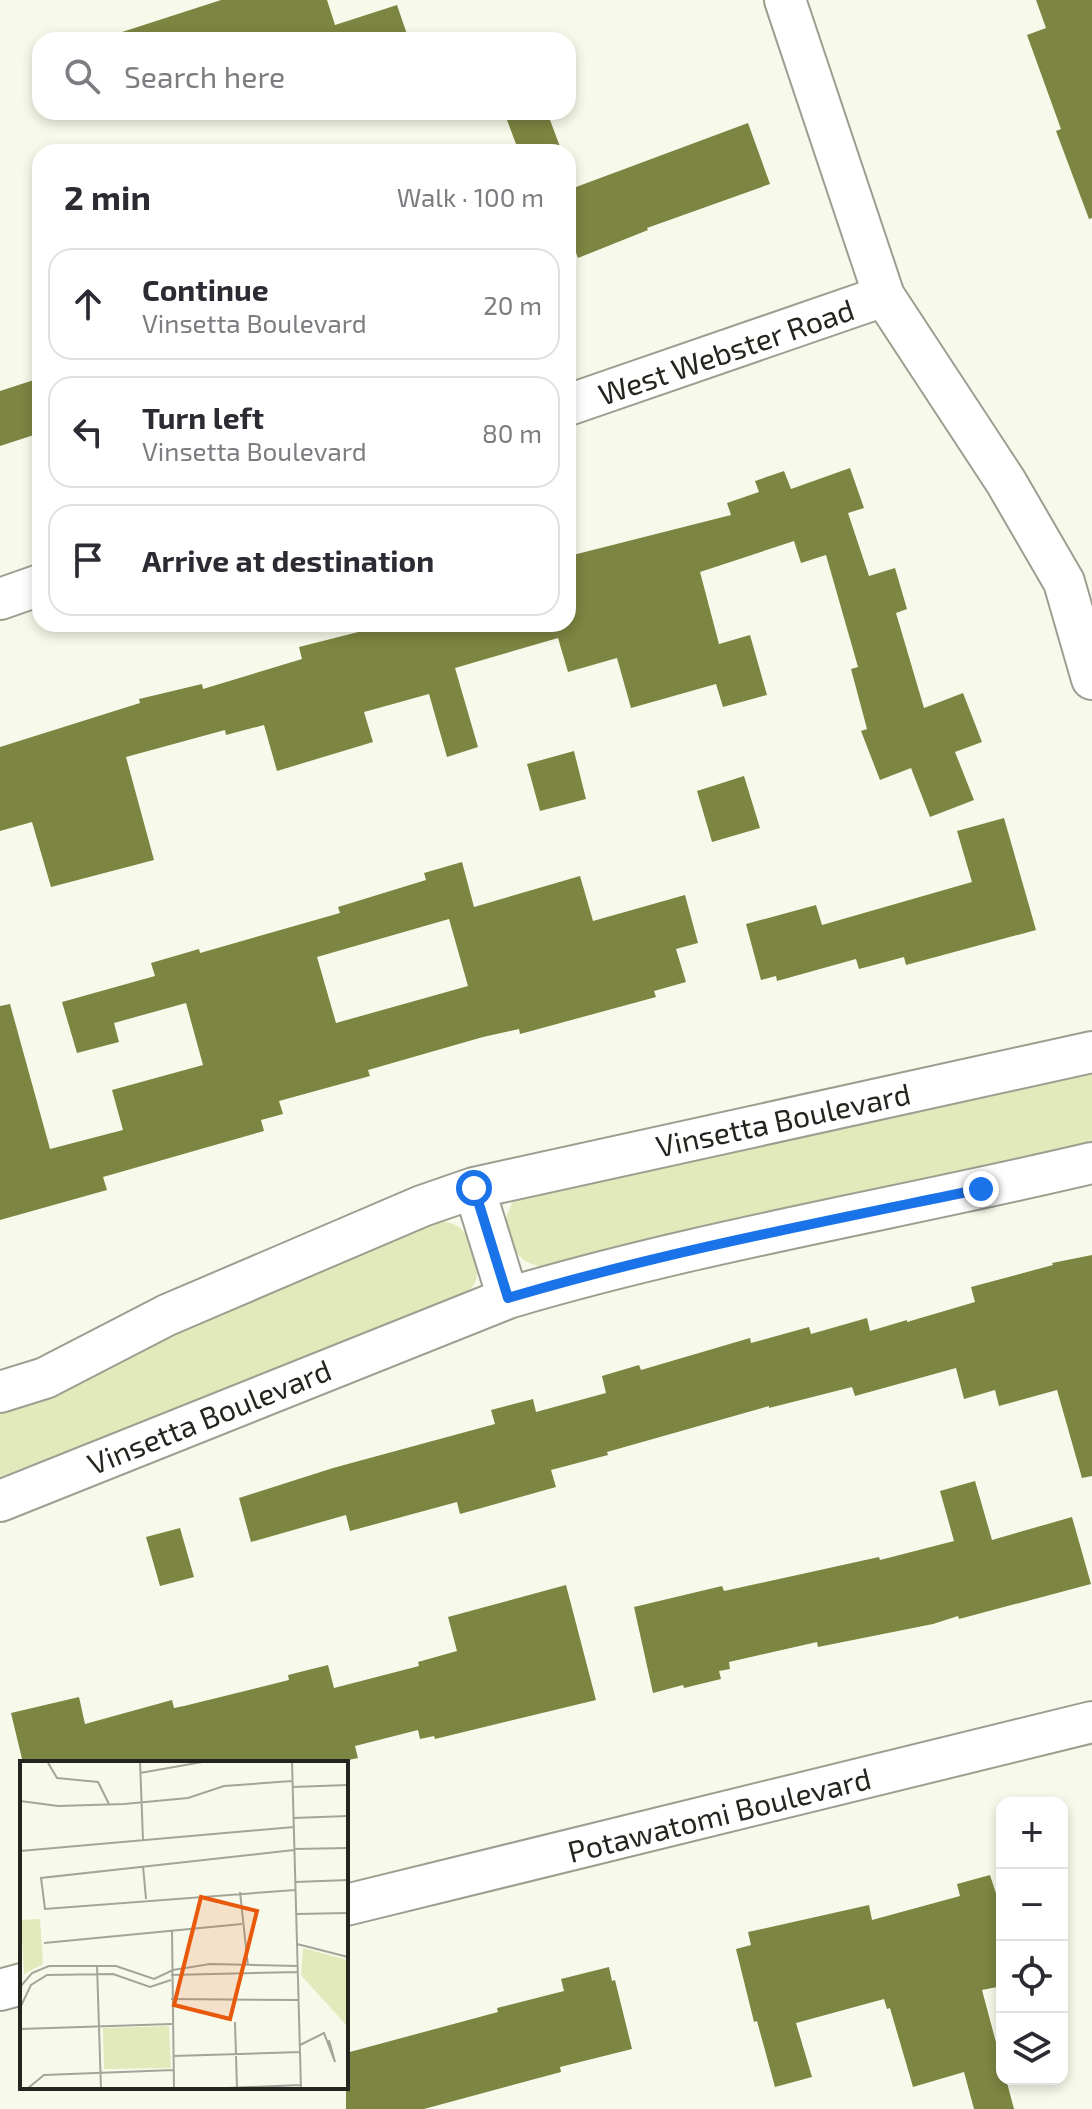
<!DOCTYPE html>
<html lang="en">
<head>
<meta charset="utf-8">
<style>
  :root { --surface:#fff; --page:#f2f2f3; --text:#2b2b33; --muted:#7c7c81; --line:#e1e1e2 }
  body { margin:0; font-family:"Exo 2",sans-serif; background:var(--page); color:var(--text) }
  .controls { position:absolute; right:24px; bottom:24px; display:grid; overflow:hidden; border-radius:16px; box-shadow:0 4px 12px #0003 }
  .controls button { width:72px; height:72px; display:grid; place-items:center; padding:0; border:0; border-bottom:2px solid var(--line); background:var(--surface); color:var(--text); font:40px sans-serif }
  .stop { position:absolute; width:24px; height:24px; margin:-18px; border:6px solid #1a73e8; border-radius:50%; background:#fff }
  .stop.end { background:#1a73e8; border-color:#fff; box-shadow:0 2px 8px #0008 }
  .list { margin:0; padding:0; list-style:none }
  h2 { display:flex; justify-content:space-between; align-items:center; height:104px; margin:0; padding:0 32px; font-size:34px }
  h2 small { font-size:26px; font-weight:400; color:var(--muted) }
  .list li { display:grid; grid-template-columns:52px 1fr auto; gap:24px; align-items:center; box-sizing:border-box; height:112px; margin:0 16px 16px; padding:0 16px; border:2px solid var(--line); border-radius:24px }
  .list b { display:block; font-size:30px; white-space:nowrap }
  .list p { margin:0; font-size:26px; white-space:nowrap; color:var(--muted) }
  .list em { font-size:26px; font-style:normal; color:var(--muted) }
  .icon { flex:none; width:44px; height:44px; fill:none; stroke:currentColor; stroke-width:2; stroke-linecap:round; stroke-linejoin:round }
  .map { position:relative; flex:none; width:1092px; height:2109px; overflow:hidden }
  .search { position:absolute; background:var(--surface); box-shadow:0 4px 12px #0003; left:32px; top:32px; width:544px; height:88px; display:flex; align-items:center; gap:20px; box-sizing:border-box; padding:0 28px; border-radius:24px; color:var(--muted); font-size:30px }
  .panel { position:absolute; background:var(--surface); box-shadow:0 4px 12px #0003; left:32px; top:144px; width:544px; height:488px; border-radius:24px }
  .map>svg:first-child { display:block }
  .green { fill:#e2e9bb }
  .building { fill:#7d8542; fill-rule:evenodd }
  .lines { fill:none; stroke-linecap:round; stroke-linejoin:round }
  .street-casing { stroke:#9c9f90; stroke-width:44 }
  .street { stroke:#fff; stroke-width:40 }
  .route { stroke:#1a73e8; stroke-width:10 }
  .labels { text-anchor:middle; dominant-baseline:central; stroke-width:6; stroke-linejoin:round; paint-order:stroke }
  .street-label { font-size:30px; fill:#24251f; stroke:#fff }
  .inset-road { fill:none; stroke:#a3a599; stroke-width:2 }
  .view { fill:#e8590c; fill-opacity:0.15; stroke:#e8590c; stroke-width:4 }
  .inset-edge { fill:none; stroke:#24251f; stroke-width:4 }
</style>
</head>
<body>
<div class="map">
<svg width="1092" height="2109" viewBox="0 0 1092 2109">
  <rect width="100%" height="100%" fill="#f7faea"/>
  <path class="green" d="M1092,1071V1142L540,1266C514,1262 511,1242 505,1220L512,1203L518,1197Z
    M435,1222C444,1221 452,1222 459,1227C473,1238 484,1271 473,1286C470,1291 463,1294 458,1298L0,1477V1410L139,1346Z"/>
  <path class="building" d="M221,0H327L335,25L397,5L409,40H311V36L298,40H120L119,33Z
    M1036,0H1092V218L1089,219L1056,131L1061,129L1027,35L1046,28Z
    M527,112H547L562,152H519L507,120Z
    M748,123L770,184L647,228L648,230L578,258L568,231V190Z
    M40,378V433L0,446V391Z
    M850,468L864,508L848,513L869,576L895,568L907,609L896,613L924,708L963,693L982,742L955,752L974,800L930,817L911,768L880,780L861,731L867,729L851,669L858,667L826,555L801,563L794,541L700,572L719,644L750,635L767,695L723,707L716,684L631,708L617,658L568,672L558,638L455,668L478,747L447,757L429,694L364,712L373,742L277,771L264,725L226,735L225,730L126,757L154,860L51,887L32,822L0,831V747L140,703L139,699L202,684L203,689L302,659L299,647L390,624H568V565L575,563L573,555L731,515L727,503L759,492L755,481L784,471L791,489Z
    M574,751L586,799L540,811L527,764Z
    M744,776L760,828L712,842L697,791Z
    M1004,818L1036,930L906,965L904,957L859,969L856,959L777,981L776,976L761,980L746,924L816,905L822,925L972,882L957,831Z
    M462,862L474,907L580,876L593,921L685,895L698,943L676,949L686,982L654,991L656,997L520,1034L519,1029L483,1037L368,1070L370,1076L279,1101L283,1114L261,1120L264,1131L103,1177L107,1190L0,1220V1006L10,1004L50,1149L123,1130L112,1090L203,1065L186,1003L114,1023L119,1042L77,1053L62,1002L155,976L151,963L199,949L200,953L340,913L338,907L426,880L424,873ZM449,919L468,986L336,1023L317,957Z
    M1092,1255V1476L1082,1478L1057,1390L999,1406L995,1390L964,1399L956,1368L855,1396L852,1387L769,1408V1406L607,1452L608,1455L551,1470L556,1487L460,1514L457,1502L350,1531L346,1515L251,1542L239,1498L333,1468L495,1424L491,1410L533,1399L536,1412L606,1393L602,1376L639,1365L641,1370L750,1338L751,1343L809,1327L811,1334L867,1318L870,1331L907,1320V1322L975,1302L971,1287L1053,1265L1052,1263Z
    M975,1481L992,1540L1072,1517L1091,1584L959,1619L958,1616L933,1624L818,1647L817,1642L729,1662L730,1669L719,1671L721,1679L684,1688L683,1685L653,1693L634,1607L722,1586L724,1591L879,1557L880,1560L954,1541L940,1491Z
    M180,1528L194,1577L160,1586L146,1537Z
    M566,1585L596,1700L435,1739L434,1736L420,1739L418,1730L355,1746L358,1758L334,1763H23L11,1713L79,1697L85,1724L172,1700L174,1708L184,1706L289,1680L288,1675L328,1665L334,1688L419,1666L418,1662L457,1651L448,1617Z
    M990,1875L1002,1912V1986L982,1990L1002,2065V2079H1006L1014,2109H974L964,2072L913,2087L890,2008L887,2009L884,1999L796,2023L812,2077L775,2087L757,2021L754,2022L736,1949L751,1945L748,1932L869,1905L872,1920L960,1896L957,1884Z
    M609,1967L612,1981L615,1980L632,2049L560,2067L561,2072L424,2109H346V2053L498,2012L497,2008L564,1991L561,1979Z"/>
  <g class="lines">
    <defs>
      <path id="street" d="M785,0L884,296L1006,482L1064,582L1092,679
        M568,405L884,296
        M0,599L40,585
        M474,1188L508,1298
        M0,1392L45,1378L167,1315L422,1206L474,1188L1092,1052
        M0,1501L508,1298C700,1241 897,1209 1092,1163
        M346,1905L1092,1722
        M0,1990L22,1984"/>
    </defs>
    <use href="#street" class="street-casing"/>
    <use href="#street" class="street"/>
  </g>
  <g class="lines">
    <path class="route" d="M474,1188L508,1298C663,1252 822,1222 981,1189"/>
  </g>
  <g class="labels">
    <g class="street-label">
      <text transform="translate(726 351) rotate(-19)">West Webster Road</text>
      <text transform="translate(783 1119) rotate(-12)">Vinsetta Boulevard</text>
      <text transform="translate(209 1416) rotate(-22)">Vinsetta Boulevard</text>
      <text transform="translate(719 1814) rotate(-14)">Potawatomi Boulevard</text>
    </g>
  </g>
  <g transform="translate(20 1761)">
    <rect width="328" height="328" fill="#f7faea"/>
    <path d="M20,158L23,203L4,213L1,159ZM283,187L328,199V266L281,214ZM149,265L151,307L84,308L83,267Z" fill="#e2e9bb"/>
    <path class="inset-road" d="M27,0L37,17L78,21L89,43M120,0L123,79M272,0L281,328M120,12L188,0M272,26L328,24M0,40L38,45L104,43L168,37L204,25L272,20M273,57L328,55M274,88L328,87M274,89L21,117L25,148L275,129M0,90L274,66M123,105L126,138M275,121L328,119M220,131L228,205M276,153L328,152M152,169L154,328M24,182L222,163M277,183L328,196M77,204L81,328M151,214L278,211M0,226L12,212L29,205H96L134,218L153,209L190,203L278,205M151,238L278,239M0,247L11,224L27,214L93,213L130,226L151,219M215,261L217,327M0,268L152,263M280,284L304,272L315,301L309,279M153,295L280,291M7,328L24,314L154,309M183,328L281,324"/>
    <path class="view" d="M181,136L237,150L210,258L154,244Z"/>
    <rect width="328" height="328" class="inset-edge"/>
  </g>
</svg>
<div class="controls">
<button>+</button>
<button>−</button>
<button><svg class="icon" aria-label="locate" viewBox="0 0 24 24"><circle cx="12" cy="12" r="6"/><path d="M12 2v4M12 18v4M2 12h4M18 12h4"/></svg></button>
<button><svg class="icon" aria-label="layers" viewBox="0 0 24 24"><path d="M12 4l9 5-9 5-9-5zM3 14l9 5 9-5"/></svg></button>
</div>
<div class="stop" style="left:474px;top:1188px"></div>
<div class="stop end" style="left:981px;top:1189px"></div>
<div class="search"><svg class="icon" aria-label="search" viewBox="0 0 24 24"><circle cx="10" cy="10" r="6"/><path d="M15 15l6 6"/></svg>Search here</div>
<section class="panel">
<h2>2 min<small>Walk · 100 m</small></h2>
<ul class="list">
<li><svg class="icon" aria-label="ahead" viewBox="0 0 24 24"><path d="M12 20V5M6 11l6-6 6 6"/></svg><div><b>Continue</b><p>Vinsetta Boulevard</p></div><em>20 m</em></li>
<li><svg class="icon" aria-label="left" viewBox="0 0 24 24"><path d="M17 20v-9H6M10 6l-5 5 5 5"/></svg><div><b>Turn left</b><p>Vinsetta Boulevard</p></div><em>80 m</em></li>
<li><svg class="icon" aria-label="arrive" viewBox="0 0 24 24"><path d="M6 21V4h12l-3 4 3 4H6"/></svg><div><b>Arrive at destination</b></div></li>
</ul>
</section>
</div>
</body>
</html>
